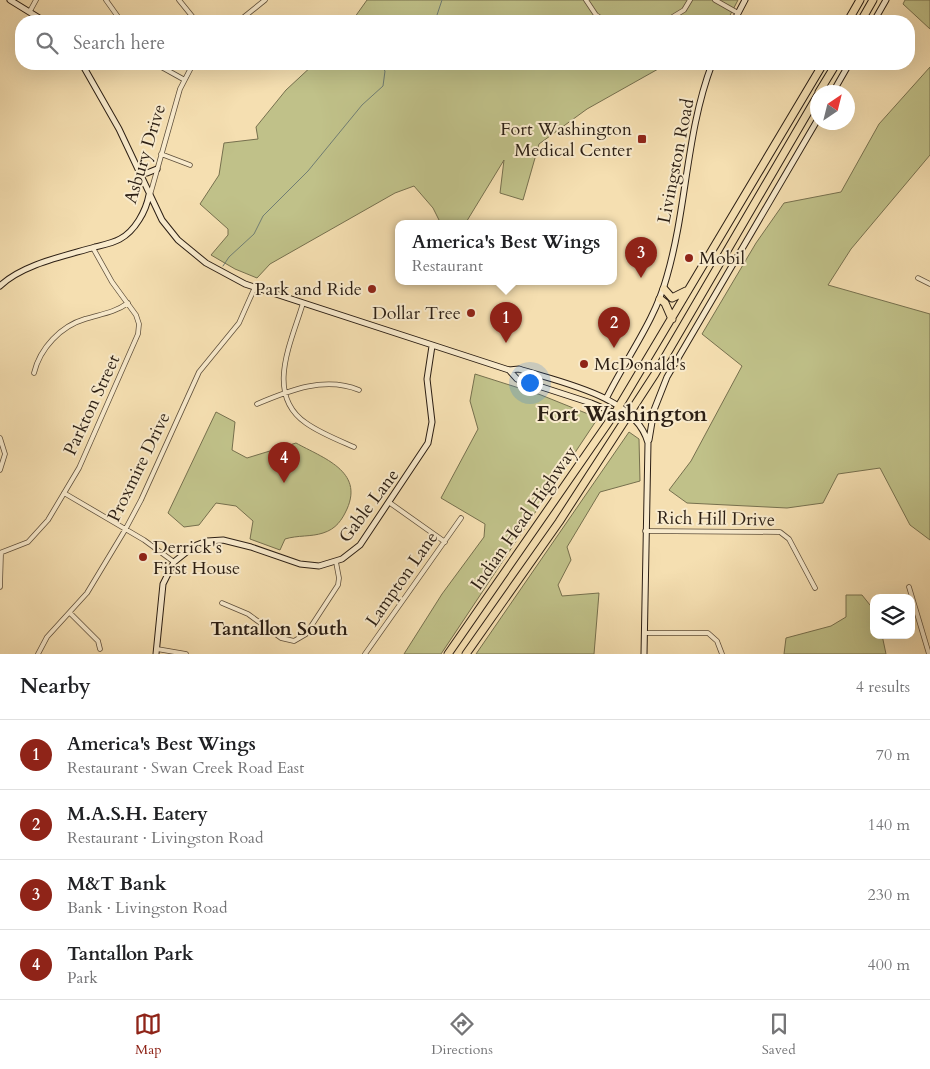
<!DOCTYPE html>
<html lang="en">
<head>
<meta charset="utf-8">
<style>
  :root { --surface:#fff; --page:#f2f2f2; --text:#202124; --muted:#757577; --line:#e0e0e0; --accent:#8f2418 }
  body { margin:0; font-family:Cardo,serif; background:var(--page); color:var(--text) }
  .controls { position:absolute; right:15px; bottom:15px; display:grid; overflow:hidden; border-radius:10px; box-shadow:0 5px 20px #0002 }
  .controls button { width:45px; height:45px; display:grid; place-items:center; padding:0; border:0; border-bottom:1px solid var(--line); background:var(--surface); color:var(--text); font:25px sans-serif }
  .compass { position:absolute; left:810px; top:85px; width:45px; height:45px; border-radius:50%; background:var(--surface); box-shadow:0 5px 20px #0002; rotate:35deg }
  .you { position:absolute; left:529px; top:382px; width:18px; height:18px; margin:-12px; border:4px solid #fff; border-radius:50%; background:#1a73e8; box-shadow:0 0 0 8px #1a73e833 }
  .badge { display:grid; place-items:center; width:32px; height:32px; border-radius:50%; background:var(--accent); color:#fff; font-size:16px; font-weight:700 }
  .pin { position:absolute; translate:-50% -41px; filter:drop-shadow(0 1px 2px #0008) }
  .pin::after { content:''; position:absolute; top:26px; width:18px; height:15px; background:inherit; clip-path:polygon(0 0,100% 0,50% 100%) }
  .popup { position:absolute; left:395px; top:220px; width:222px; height:65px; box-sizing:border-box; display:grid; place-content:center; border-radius:10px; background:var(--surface); filter:drop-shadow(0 1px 4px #0005); font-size:16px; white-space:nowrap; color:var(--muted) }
  .popup b { font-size:19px; color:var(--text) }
  .popup::after { content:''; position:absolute; left:50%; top:100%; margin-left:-10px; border:10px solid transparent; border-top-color:var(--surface) }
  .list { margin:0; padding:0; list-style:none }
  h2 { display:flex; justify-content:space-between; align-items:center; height:65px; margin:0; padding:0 20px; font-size:21px }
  h2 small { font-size:16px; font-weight:400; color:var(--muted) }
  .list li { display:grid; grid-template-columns:32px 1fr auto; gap:15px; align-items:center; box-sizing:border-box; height:70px; padding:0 20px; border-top:1px solid var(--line) }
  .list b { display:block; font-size:19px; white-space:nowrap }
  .list p { margin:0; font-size:16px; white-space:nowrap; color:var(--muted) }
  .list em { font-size:16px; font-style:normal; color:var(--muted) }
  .icon { flex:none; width:28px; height:28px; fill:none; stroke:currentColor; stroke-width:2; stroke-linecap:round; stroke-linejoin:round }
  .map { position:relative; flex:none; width:930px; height:654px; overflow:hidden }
  .search { position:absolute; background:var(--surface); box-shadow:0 5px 20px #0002; left:15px; right:15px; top:15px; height:55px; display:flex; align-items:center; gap:12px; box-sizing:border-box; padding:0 18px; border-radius:20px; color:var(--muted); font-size:19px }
  .sheet { height:345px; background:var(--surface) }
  nav { display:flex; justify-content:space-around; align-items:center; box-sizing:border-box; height:70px; border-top:1px solid var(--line); background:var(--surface); font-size:14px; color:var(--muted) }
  nav a { display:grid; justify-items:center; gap:2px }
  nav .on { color:var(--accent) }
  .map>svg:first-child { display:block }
  .green { fill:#c0c189; stroke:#76704e }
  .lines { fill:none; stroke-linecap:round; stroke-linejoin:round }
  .stream { stroke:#707d73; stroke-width:1 }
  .street-casing { stroke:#5e4f3b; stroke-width:5.5 }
  .secondary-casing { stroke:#2c1f14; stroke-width:7 }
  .highway-casing { stroke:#2c1f14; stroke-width:9 }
  .street { stroke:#f8eacc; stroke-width:4 }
  .secondary { stroke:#f8eacc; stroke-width:5 }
  .highway { stroke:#f5dfb1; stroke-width:7 }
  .poi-dot { fill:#8f2418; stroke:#f8eacc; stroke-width:2 }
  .labels { text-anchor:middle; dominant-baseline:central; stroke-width:4; stroke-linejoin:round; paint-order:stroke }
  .poi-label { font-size:18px; fill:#2c1f14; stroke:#f8eacc; text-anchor:end }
  .street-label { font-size:18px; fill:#2c1f14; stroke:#f8eacc }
  .neighbourhood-label { font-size:19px; font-weight:bold; fill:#2c1f14; stroke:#f8eacc }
  .district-label { font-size:22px; font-weight:bold; fill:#2c1f14; stroke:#f8eacc }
</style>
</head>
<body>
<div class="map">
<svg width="930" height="654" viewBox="0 0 930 654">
  <rect width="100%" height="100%" fill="#f5dfb1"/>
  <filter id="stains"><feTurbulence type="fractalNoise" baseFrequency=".004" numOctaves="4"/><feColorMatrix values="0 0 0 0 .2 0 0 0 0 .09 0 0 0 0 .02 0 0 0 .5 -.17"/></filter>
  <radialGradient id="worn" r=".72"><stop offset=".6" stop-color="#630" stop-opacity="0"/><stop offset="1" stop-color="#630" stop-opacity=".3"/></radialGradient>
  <path class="green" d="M367,0H738L727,21H352Z
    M905,0H930V29L903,4Z
    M314,64H667L587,109L539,144L523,200L500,193L504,160L465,224H441L433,208L414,186L395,193L270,264L257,278L235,269L211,255L228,235V229L200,204L219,175L224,143L258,139L256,127L286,90Z
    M930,67V155L851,249L828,285L930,314V540L910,525L880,468L838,474L823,503L787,508L687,503L669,490L691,461L742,366L702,334L756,243L784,203L841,192L879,124Z
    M475,374L541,395L598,418L441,654H404L442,594L484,537L485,524L441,498L478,429L470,401Z
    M216,412L235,422L232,450L247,458L296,443C323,458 364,471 347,509C342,520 336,529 323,533C311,537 298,535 285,539L280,550L250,539L253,521L236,506L216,503L199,525L184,527L168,513Z
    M629,432L639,439L640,481L600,492L567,547L571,560L558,585L562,596L599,593L594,654H476Z
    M846,595H862L874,610V635H882L886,654H784L786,638L831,626L846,617Z"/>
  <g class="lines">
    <path class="stream" d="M435,21L442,0
      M223,266L229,257L254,234L263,216L308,171L362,105L383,86L385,71L380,64"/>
    <defs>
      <path id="street" d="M106,0L121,21
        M179,0L196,21
        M586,0L596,15L605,21
        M715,0L738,13
        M30,11L36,0
        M239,21L265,0
        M666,21L684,10L690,0
        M156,64L183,79
        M593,64L594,67
        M161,154L190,165
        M150,195L180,89L193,64
        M918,278L930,284
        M303,303C292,341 264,394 306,423C320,433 338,440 354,447
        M34,373C40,348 61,326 85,319C101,314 114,313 128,303
        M257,404C290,390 325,376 359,390
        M0,438L5,454L0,470
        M64,493L144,540L174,562
        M390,503L445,542
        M645,531L780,532L789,539L815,588
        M0,553L28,542L48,520L79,468L138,334L139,324L136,315L112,282L93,248
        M0,587L1,553
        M909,587L929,654
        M222,603L248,614L281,638L294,641L306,634L338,585L339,578L336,562
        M70,613L98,641L100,649
        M644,633H708L717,641L722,654
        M157,649L186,654
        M38,654L47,637L87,593L125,530L141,500L199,372L239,323L255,287
        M365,654L461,518"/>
      <path id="secondary" d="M10,0L44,21
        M734,21L745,0
        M874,21L886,0
        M82,64L119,129L162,220L178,240L206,263L245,284L509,370L519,369C559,382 636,396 648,443L644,654
        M833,92L849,64
        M139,171L147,173L157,169
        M0,286C23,264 65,256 95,247C103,245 113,243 120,239C135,231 146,211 149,195
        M509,370L517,379L591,403L615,413L628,415
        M606,399C626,358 655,321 667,276C687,207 686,132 712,64
        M649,440L654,410L667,377L818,119
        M156,654L163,584L174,562L194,546L207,541L223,540L251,547L300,564L319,566L342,559L360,545L428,443L432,422L427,379L432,346"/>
      <path id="highway" d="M848,21L860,0
        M861,21L873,0
        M819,92L836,64
        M664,289L672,298L686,291
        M660,299L665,303L672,319
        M448,654L615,413L823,64
        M466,654L559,522L655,374L818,95"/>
    </defs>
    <use href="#street" class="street-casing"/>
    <use href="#secondary" class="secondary-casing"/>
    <use href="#highway" class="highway-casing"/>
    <use href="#street" class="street"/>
    <use href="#secondary" class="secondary"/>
    <use href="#highway" class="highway"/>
  </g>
  <g class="poi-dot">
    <rect x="637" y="134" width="10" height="10" rx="2.5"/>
    <circle cx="689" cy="258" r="5"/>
    <circle cx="372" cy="289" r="5"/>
    <circle cx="471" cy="313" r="5"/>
    <circle cx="584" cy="364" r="5"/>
    <circle cx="143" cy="557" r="5"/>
  </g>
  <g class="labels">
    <g class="poi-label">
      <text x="632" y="129">Fort Washington<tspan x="632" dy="21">Medical Center</tspan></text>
      <text x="699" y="258" text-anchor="start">Mobil</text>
      <text x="362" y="289">Park and Ride</text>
      <text x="461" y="313">Dollar Tree</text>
      <text x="594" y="364" text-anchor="start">McDonald's</text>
      <text x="153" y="547" text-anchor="start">Derrick's<tspan x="153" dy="21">First House</tspan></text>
    </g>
    <g class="street-label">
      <text transform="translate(145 154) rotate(-73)">Asbury Drive</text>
      <text transform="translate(676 161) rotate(-79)">Livingston Road</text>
      <text transform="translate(92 405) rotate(-65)">Parkton Street</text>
      <text transform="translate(139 467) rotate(-64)">Proxmire Drive</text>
      <text transform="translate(369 506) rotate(-53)">Gable Lane</text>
      <text transform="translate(524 518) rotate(-55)">Indian Head Highway</text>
      <text transform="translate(716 519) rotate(1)">Rich Hill Drive</text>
      <text transform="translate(402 579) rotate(-55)">Lampton Lane</text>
    </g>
    <g class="neighbourhood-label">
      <text x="279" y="629">Tantallon South</text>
    </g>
    <g class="district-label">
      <text x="622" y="414">Fort Washington</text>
    </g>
  </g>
  <rect width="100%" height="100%" filter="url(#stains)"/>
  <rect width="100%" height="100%" fill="url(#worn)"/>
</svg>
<div class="controls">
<button><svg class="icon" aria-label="layers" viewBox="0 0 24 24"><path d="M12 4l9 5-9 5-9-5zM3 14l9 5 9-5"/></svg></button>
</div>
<svg class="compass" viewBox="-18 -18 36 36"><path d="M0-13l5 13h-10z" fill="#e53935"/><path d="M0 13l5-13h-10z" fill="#757577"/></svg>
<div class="you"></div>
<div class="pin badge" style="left:506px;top:343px">1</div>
<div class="popup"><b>America's Best Wings</b>Restaurant</div>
<div class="pin badge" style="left:614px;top:348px">2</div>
<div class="pin badge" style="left:641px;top:278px">3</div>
<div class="pin badge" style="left:284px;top:483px">4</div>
<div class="search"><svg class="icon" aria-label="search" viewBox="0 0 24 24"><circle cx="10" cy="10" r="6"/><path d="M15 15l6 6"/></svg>Search here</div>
</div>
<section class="sheet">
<h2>Nearby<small>4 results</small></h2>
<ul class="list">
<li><span class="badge">1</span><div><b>America's Best Wings</b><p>Restaurant · Swan Creek Road East</p></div><em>70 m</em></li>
<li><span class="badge">2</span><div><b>M.A.S.H. Eatery</b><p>Restaurant · Livingston Road</p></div><em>140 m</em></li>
<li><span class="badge">3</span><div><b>M&amp;T Bank</b><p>Bank · Livingston Road</p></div><em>230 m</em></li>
<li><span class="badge">4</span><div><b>Tantallon Park</b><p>Park</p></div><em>400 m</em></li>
</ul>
</section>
<nav>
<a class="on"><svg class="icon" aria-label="map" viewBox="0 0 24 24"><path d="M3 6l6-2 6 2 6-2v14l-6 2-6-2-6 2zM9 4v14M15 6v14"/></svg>Map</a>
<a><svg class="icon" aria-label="directions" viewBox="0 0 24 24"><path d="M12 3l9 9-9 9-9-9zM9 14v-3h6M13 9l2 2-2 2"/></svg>Directions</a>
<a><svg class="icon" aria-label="saved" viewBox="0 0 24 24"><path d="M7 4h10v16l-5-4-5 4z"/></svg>Saved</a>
</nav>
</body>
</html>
